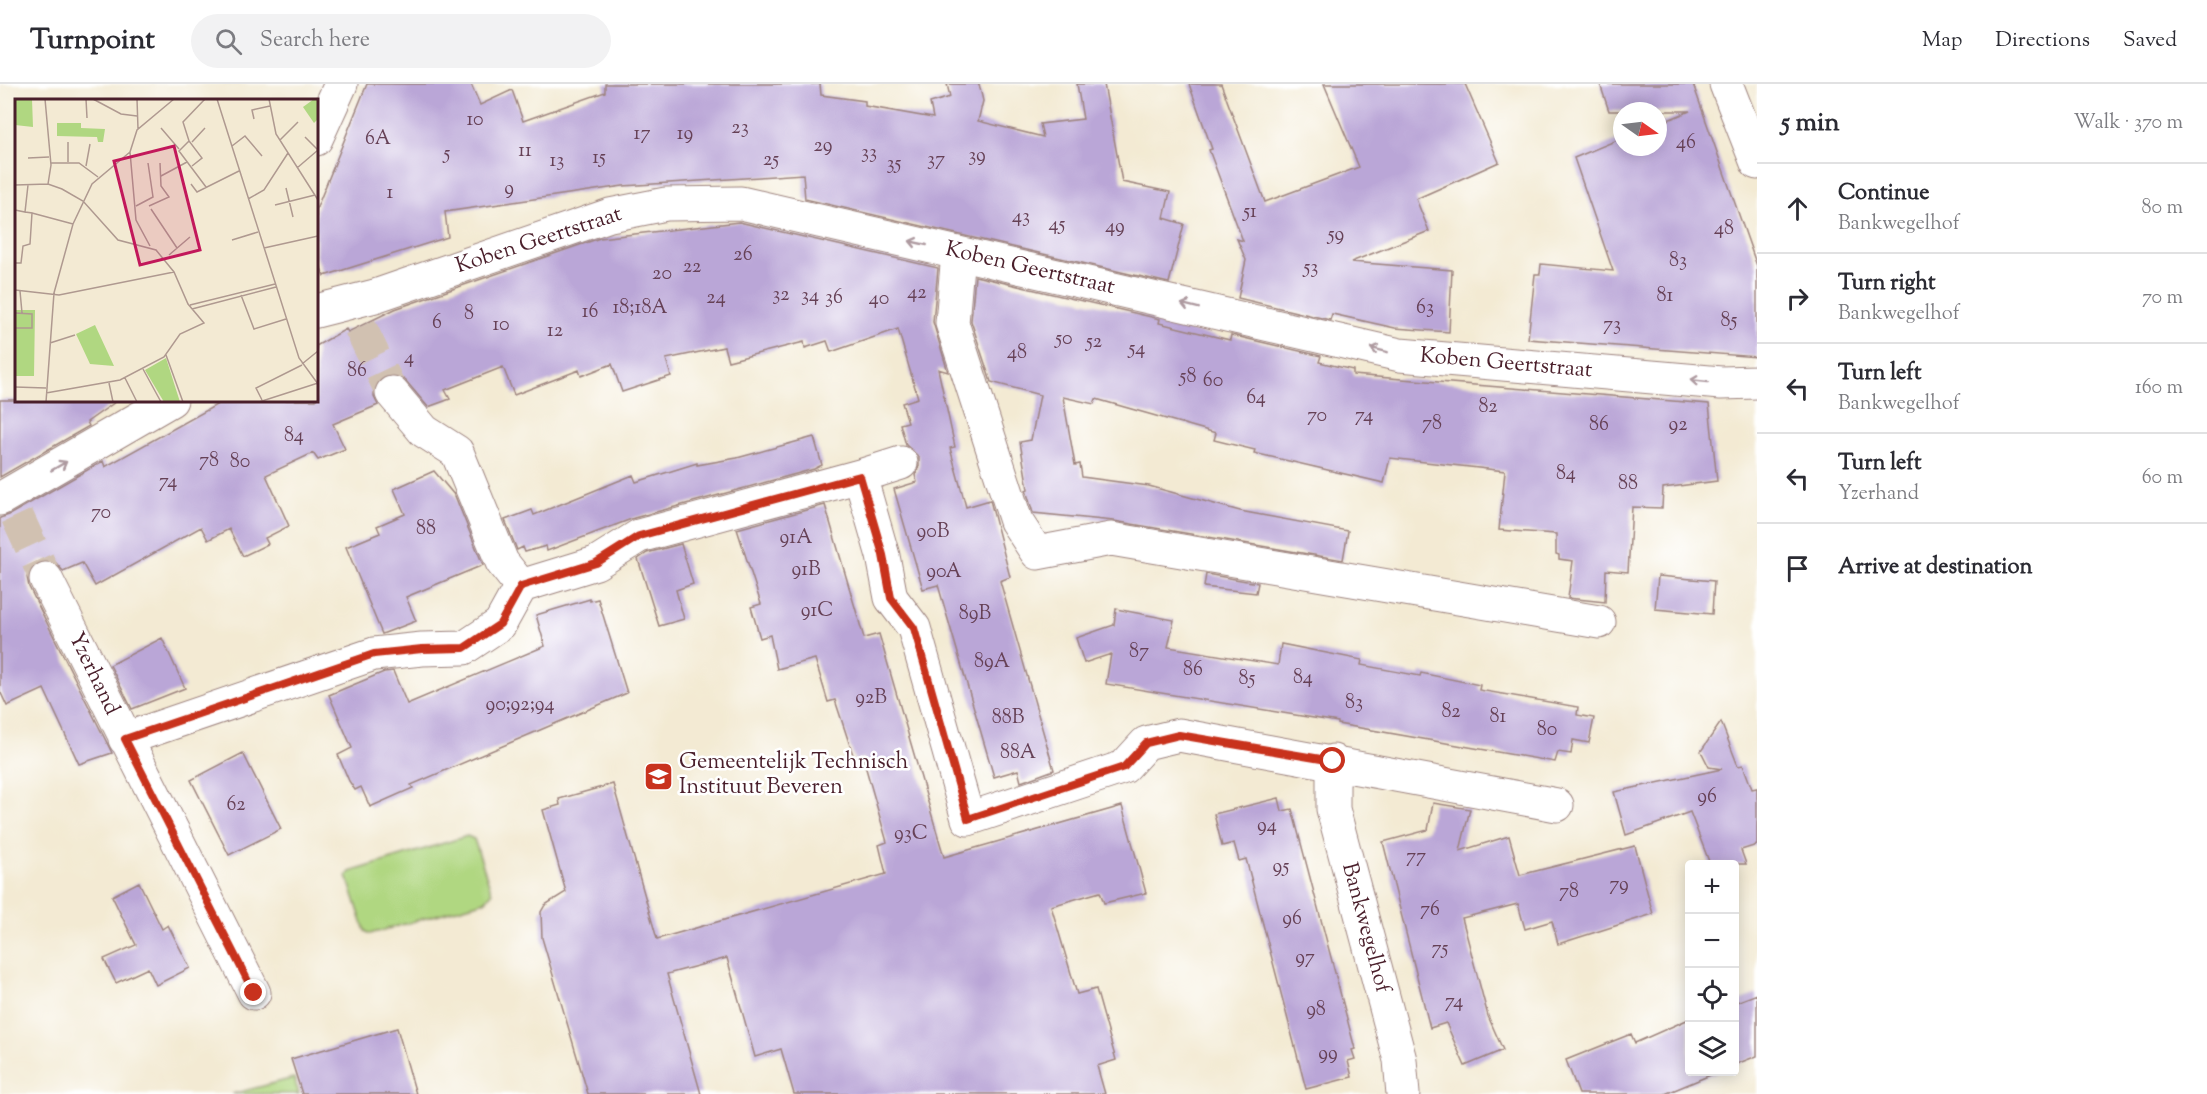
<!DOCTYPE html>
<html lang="en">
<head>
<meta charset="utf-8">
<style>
  :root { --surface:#fff; --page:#f2f2f3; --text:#2b2b33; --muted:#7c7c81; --line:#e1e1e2 }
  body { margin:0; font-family:"Sorts Mill Goudy",serif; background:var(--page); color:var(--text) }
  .controls { position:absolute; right:18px; bottom:18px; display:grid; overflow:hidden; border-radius:6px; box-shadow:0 3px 15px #0003 }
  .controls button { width:54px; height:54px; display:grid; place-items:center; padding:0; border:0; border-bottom:2px solid var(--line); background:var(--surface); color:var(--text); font:30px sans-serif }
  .compass { position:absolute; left:1613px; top:18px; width:54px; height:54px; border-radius:50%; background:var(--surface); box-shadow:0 3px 15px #0003; rotate:104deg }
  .stop { position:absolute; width:18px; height:18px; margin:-14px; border:4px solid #c8321e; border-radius:50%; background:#fff }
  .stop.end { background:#c8321e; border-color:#fff; box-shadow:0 2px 6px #0008 }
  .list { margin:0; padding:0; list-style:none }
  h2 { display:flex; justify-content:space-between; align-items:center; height:78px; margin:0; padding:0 24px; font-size:26px }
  h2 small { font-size:20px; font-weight:400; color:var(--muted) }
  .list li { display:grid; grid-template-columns:39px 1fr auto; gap:18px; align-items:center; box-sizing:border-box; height:90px; padding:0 24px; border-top:2px solid var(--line) }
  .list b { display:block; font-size:22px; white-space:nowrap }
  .list p { margin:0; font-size:20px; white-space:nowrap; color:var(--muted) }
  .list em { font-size:20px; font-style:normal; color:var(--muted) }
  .icon { flex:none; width:33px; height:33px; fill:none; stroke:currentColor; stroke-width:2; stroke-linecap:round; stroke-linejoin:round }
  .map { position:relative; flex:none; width:1757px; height:1010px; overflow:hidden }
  header { display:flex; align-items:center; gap:36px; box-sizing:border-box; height:84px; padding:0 30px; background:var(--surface); border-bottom:2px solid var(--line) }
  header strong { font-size:28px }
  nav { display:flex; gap:33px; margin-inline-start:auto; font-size:21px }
  .search { width:420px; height:54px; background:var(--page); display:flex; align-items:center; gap:15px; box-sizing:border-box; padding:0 21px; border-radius:33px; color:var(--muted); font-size:22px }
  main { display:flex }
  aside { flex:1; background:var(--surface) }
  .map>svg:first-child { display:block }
  .green { fill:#b0d781; stroke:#7d7b56; stroke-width:1.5 }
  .building { fill:#baa6d7 }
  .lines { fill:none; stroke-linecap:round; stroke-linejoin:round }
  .minor-tunnel { stroke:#d1c1b1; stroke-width:33; stroke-dasharray:33 16; stroke-linecap:butt }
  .minor-casing { stroke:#9e847f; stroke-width:35 }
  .tertiary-casing { stroke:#9e847f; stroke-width:35 }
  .minor { stroke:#fff; stroke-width:33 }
  .tertiary { stroke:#fff; stroke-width:33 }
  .oneway { stroke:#ae9aa0 }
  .route { stroke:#c8321e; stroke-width:8 }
  .labels { text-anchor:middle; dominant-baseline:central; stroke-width:5; stroke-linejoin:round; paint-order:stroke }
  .number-label { font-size:20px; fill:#664156 }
  .street-label { font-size:22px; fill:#4a1f2b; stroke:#fff }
  .poi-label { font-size:22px; fill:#4a1f2b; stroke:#fff; text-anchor:start }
  .inset-road { fill:none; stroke:#af9990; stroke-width:1.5 }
  .view { fill:#c2185b; fill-opacity:0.15; stroke:#c2185b; stroke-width:3 }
  .inset-edge { fill:none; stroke:#4a1f2b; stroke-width:3 }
</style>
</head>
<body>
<header>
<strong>Turnpoint</strong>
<div class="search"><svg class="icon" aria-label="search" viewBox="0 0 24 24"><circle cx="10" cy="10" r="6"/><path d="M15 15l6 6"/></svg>Search here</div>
<nav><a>Map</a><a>Directions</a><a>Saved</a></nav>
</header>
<main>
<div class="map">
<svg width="1757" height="1010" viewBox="0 0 1757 1010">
  <rect width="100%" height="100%" fill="#fff"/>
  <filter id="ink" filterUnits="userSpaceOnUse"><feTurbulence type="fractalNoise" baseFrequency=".0167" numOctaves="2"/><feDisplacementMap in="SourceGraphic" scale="12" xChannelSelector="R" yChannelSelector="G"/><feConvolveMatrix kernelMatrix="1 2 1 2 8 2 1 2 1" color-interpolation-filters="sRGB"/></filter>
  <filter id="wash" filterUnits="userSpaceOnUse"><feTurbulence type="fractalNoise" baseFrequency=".008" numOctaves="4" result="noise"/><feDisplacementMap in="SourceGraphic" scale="24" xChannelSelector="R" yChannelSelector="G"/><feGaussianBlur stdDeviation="1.35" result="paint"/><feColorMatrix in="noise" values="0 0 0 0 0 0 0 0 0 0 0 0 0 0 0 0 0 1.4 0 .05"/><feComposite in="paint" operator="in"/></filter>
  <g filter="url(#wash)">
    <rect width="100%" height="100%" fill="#f3ead3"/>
    <path class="green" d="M467,752L474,755L492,809L485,817L370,850L365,847L347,792L350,788Z
      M294,994L299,1010H232Z"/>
    <g id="blocks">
      <path class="building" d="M367,0H471L480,21L512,6L523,37L605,8V0H820L821,11L865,17V22L933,34L930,19L950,13L947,0H979L983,17L978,37L1043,53L1040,40L1083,35L1077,0H1104L1122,98L1170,108L1164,134L1184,140L1169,199L805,115L803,90L623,102L445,128L448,153L324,192L316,170V126Z
        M1189,0H1221L1265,118L1359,83L1324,0H1465L1499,78L1416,115L1429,147L1351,178L1452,186L1449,248L1395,244L1332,230L1330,236L1238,214L1246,176L1237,155L1243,157L1209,66L1212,65Z
        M1600,0H1693L1757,182V273L1528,255L1535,190H1540L1541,180L1613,187L1574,74L1622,54V63H1658V40L1690,27H1609Z
        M739,138L938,184L933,238L948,288L938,285L955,363L950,364L966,423L990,416L1010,493L1000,497L1054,686L1021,698L1018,686L994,693L938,501L923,505L894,405L917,398L915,391L919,382V373L906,361L900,340L908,338L902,319L918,314L898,245L831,268L827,257L805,264L804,258L728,277L724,263L666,275L671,292L622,308L612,280L581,292L579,286L514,311L503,283L445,306L450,315L428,323L406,297L398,291H388L380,295L374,303V313L378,321L333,340L345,365L318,376L313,369L266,391L289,442L265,454L268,460L243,472L229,445L208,456L201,443L95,502L82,479L63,487L56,479L46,476L38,478L31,484L27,493L29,503L112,669L79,680L44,605L7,622L0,607V434L9,431L103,377L105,383L225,316H316V262L346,245L348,248L395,225L600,154Z
        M975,192L1160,235L1159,239L1196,248L1230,256L1231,251L1321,272L1319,278L1353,286V291L1709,320L1717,397L1663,404L1662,424L1632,423L1628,488L1606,486L1605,518L1568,514L1573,477L1559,475V471L1556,470V450L1499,446L1505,387L1390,374L1384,399L1254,369L1255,366L1214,356L1216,349L1096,315L1094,320L1063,313L1075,381L1080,380L1082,393L1149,402L1240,427L1348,447L1343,476L1114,437L1033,429L1026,406L1028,405L1020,358L1031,356L1040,311L991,298L971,237Z
        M0,316H118L87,338L89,342L0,393Z
        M814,353L822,381L814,385L634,434L547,467L546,462L525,468L523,463L517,466L505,436L532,426L534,431L633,391L636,398L697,379V381L737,374Z
        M434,387L455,412L483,481L406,513L416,537L382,550L346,463L380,449L377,442L405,430L394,405Z
        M825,421L864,554L879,550L944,773L1122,722L1146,809L1104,819L1100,808L1051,822L1077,910L1096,905L1116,976L1097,982L1105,1010H794L781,965L755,973L727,874L667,890L701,1010H588L542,854L541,828L545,821L566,808L543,726L560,721L559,715L613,700L657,855L886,790L879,761L887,758L863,674L855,677L835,616L828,618L815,575L777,585L770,551L760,554L751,523L761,520L737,445Z
        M681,460L693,500L676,506L684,535L659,542L638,475L647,469Z
        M1206,490L1258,499L1256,509L1204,503Z
        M1658,492L1714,497L1712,530L1655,525Z
        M590,515V517L598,515L627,609L411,701L413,704L370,723L361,703L355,706L349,697L338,671L352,664L329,611L384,588L393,587L407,620L545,562L536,531Z
        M1116,525L1174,536L1168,563L1278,581L1281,560L1362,576L1361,581L1420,592L1421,589L1480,601L1479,606L1578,623L1577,631L1594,634L1589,659L1573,656L1571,670L1558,668L1555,678L1338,640V638L1106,600L1111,570L1084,579L1076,554L1114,541Z
        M162,554L185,604L132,625L110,581Z
        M1721,638L1738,682L1743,681L1752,705L1757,704V761L1741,766L1746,780H1710L1690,728L1626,751L1614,708L1722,685L1709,683L1701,667Z
        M243,669L281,745L229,771L191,696Z
        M1279,714L1282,727L1292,725L1355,965L1352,966L1355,975L1348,977L1352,993L1306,1005L1246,775L1239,777L1234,759L1222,762L1214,730Z
        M1433,719L1470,725L1460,767L1509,752L1520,791L1635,762L1653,830L1558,860L1552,837L1525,845L1518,820L1462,834L1488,932L1503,966L1465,982L1446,939L1430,944L1383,758L1428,746Z
        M139,798L162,845L168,841L190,884L156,901L148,884L116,899L104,875L136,861L112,812Z
        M1757,910V972L1734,981V919Z
        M1689,935V987H1720L1665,1010H1579L1566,976L1631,950L1635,959Z
        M397,944L416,1010H302L291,975Z"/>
    </g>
  </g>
  <g filter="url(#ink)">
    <use href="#blocks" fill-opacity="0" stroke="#9e847f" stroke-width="1.5"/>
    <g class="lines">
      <path class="minor-tunnel" d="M360,243L392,309
        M17,432L46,495"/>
      <defs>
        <path id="minor" d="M316,55L341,0
          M958,169L952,239L1016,437L1037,469L1111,455L1599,538
          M316,227L375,212L610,131L666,120L741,119L1400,271L1721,299L1757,298
          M392,309L424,347L457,368L502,478L521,502
          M901,379L860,392L883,472L891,514L914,544L968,735L1124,683L1146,659L1179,651L1557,721
          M0,415L171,316
          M46,495L254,909
          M125,655L374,570L422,565L464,564L500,540L521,502L596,479L639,452L860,392
          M1333,677V725L1400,976L1403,1010"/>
        <path id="tertiary" d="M1726,0L1757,79"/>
      </defs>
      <use href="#minor" class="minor-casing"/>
      <use href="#tertiary" class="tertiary-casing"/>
      <use href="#minor" class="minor"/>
      <use href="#tertiary" class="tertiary"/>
    </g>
    <defs><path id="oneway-shaft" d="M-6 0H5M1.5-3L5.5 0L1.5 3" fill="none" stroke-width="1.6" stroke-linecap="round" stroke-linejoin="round" transform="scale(1.5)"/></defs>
    <g class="oneway">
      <use href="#oneway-shaft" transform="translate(918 159) rotate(-167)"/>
      <use href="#oneway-shaft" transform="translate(1190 222) rotate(-166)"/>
      <use href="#oneway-shaft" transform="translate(1379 266) rotate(-166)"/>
      <use href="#oneway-shaft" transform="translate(1699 297) rotate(-174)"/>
      <use href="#oneway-shaft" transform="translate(59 382) rotate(-30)"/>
    </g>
  </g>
  <g class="lines" filter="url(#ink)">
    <path class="route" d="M254,909L125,655L374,570L422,565L464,564L500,540L521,502L596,479L639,452L860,392L883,471L891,514L914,544L968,735L1124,683L1146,659L1179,651L1333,677"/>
  </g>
  <defs>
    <symbol id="school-square" viewBox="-11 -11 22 22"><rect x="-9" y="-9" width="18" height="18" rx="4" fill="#c8321e" stroke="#fff"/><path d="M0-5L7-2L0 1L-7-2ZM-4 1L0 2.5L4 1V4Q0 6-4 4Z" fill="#fff"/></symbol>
  </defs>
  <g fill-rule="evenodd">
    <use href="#school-square" x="642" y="676" width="33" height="33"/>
  </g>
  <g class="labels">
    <g class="number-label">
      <text x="475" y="36">10</text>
      <text x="740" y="44">23</text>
      <text x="642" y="50">17</text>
      <text x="685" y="50">19</text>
      <text x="378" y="55">6A</text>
      <text x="1686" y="59">46</text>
      <text x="823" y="62">29</text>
      <text x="525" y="67">11</text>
      <text x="869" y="69">33</text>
      <text x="447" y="70">5</text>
      <text x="977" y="72">39</text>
      <text x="599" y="74">15</text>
      <text x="771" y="76">25</text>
      <text x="936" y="76">37</text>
      <text x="557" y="77">13</text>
      <text x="894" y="80">35</text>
      <text x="509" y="105">9</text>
      <text x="390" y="109">1</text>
      <text x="1250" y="128">51</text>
      <text x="1021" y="133">43</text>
      <text x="1057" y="141">45</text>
      <text x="1115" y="143">49</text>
      <text x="1724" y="145">48</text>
      <text x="1336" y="151">59</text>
      <text x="743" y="171">26</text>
      <text x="1678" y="177">83</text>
      <text x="692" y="183">22</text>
      <text x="1311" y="184">53</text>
      <text x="662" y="190">20</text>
      <text x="917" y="209">42</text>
      <text x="781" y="211">32</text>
      <text x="810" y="212">34</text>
      <text x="1665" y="212">81</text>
      <text x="716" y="214">24</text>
      <text x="834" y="214">36</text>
      <text x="879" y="215">40</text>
      <text x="640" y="224">18;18A</text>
      <text x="1425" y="224">63</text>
      <text x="590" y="228">16</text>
      <text x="469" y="230">8</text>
      <text x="1729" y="237">85</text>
      <text x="437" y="239">6</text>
      <text x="501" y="241">10</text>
      <text x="1612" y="241">73</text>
      <text x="555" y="247">12</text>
      <text x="1064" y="255">50</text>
      <text x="1094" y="258">52</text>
      <text x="1137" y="265">54</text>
      <text x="1017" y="269">48</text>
      <text x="409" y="274">4</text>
      <text x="357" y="287">86</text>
      <text x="1188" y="293">58</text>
      <text x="1213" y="297">60</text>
      <text x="1256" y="314">64</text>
      <text x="1488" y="323">82</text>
      <text x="1317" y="332">70</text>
      <text x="1364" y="332">74</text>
      <text x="1432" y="340">78</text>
      <text x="1599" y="341">86</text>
      <text x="1678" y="341">92</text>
      <text x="294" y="352">84</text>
      <text x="209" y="377">78</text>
      <text x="240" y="378">80</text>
      <text x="1566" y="390">84</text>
      <text x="168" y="398">74</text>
      <text x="1628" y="400">88</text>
      <text x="101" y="429">70</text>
      <text x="426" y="445">88</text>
      <text x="933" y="448">90B</text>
      <text x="796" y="454">91A</text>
      <text x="806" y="486">91B</text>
      <text x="944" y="488">90A</text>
      <text x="817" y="527">91C</text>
      <text x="975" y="530">89B</text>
      <text x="1139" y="568">87</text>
      <text x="992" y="578">89A</text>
      <text x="1193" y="586">86</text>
      <text x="1303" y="594">84</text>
      <text x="1247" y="595">85</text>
      <text x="871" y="614">92B</text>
      <text x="1354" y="619">83</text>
      <text x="520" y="621">90;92;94</text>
      <text x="1451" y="628">82</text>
      <text x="1498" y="633">81</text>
      <text x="1008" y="634">88B</text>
      <text x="1547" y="646">80</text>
      <text x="1018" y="669">88A</text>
      <text x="1707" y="713">96</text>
      <text x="236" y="721">62</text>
      <text x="1267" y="742">94</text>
      <text x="911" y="750">93C</text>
      <text x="1416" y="773">77</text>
      <text x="1281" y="783">95</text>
      <text x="1619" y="801">79</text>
      <text x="1569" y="808">78</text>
      <text x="1430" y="826">76</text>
      <text x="1292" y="835">96</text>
      <text x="1440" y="865">75</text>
      <text x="1305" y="874">97</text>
      <text x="1454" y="918">74</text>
      <text x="1316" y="926">98</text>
      <text x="1328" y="970">99</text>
    </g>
    <g class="street-label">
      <text transform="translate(539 157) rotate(-18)">Koben Geertstraat</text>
      <text transform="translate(1030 185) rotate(13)">Koben Geertstraat</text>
      <text transform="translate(1506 280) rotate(5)">Koben Geertstraat</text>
      <text transform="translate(93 590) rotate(64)">Yzerhand</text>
      <text transform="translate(1365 844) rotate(75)">Bankwegelhof</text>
    </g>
    <g class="poi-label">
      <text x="679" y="679">Gemeentelijk Technisch<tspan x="679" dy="25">Instituut Beveren</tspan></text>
    </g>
  </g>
  <g transform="translate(15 15)">
    <rect width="303" height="303" fill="#f3ead3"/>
    <path d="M0,0H17L18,28L0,26ZM299,0H303V20L299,24L288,8ZM42,24H66V29L90,30L88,43H83L82,38L42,37ZM0,211H20L19,277H0ZM80,226L99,267L75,265L61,235ZM151,259L165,303H149L130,271Z" fill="#b0d781"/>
    <path class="inset-road" d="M30,0L36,66L33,85M71,0L72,19M78,0L106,15L122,17M122,0L123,30M202,0L284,259L303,285M254,0L261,35L303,101M239,20L237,11L255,7M146,29L164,50M290,38L303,51M265,41L283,23M174,42L164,52L191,88M177,43L190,29M217,47L230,37L247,57M115,53L121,121L135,147M115,53L122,31L159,0M13,59L34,58M53,63V43M36,64H64L83,78M71,67L75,45M177,67L187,59L174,42L168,23L190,0M282,69L303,51M146,77L172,63M176,85L182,93L224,72M0,86L33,85L47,90L68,102L103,141L141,151L159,173L173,205L189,224L165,235L149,258L105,281L31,294M271,89L278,118M233,100L249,91L273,54M260,106L300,96M121,107L138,98L133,64M134,107L154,98L146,87L145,64M136,110L162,149M0,111L10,113L13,86M17,114L58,125M217,141L243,133M249,149L303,137M154,156L175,138M0,164H6L8,147L15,145L17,114L10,113M0,191L44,196L159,173M5,192L7,214M226,196L239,230L271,220M175,206L260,185M177,210L261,188M0,214L17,215V229H0M35,244L60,236M151,256L168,303M287,265L303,252M128,270L146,303M110,279L122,303M94,284L98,303M0,288L31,289M247,301L241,289L287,266M31,303L39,194L58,125L77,85L115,53M244,303L303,284"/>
    <path class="view" d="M159,47L185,151L125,166L99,62Z"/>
    <rect width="303" height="303" class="inset-edge"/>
  </g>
</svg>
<div class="controls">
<button>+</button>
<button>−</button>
<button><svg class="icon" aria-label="locate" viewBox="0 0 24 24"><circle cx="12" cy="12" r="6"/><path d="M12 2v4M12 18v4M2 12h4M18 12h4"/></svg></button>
<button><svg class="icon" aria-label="layers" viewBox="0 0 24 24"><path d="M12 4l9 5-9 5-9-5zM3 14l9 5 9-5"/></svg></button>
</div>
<svg class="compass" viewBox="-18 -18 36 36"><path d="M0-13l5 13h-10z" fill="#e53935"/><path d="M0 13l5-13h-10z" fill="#7c7c81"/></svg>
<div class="stop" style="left:1333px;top:677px"></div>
<div class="stop end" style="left:254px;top:909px"></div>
</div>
<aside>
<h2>5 min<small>Walk · 370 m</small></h2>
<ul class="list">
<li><svg class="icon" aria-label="ahead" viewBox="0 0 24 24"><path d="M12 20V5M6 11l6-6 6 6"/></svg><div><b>Continue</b><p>Bankwegelhof</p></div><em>80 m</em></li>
<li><svg class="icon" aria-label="right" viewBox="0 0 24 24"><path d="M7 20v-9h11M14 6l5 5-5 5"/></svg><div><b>Turn right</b><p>Bankwegelhof</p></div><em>70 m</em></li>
<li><svg class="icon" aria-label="left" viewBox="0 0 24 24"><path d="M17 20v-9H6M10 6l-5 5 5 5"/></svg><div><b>Turn left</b><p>Bankwegelhof</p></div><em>160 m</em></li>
<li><svg class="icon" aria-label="left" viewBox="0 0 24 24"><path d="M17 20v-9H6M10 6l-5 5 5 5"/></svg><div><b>Turn left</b><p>Yzerhand</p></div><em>60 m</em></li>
<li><svg class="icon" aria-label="arrive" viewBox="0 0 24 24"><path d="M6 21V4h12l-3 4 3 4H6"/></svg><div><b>Arrive at destination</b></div></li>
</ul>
</aside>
</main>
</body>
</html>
